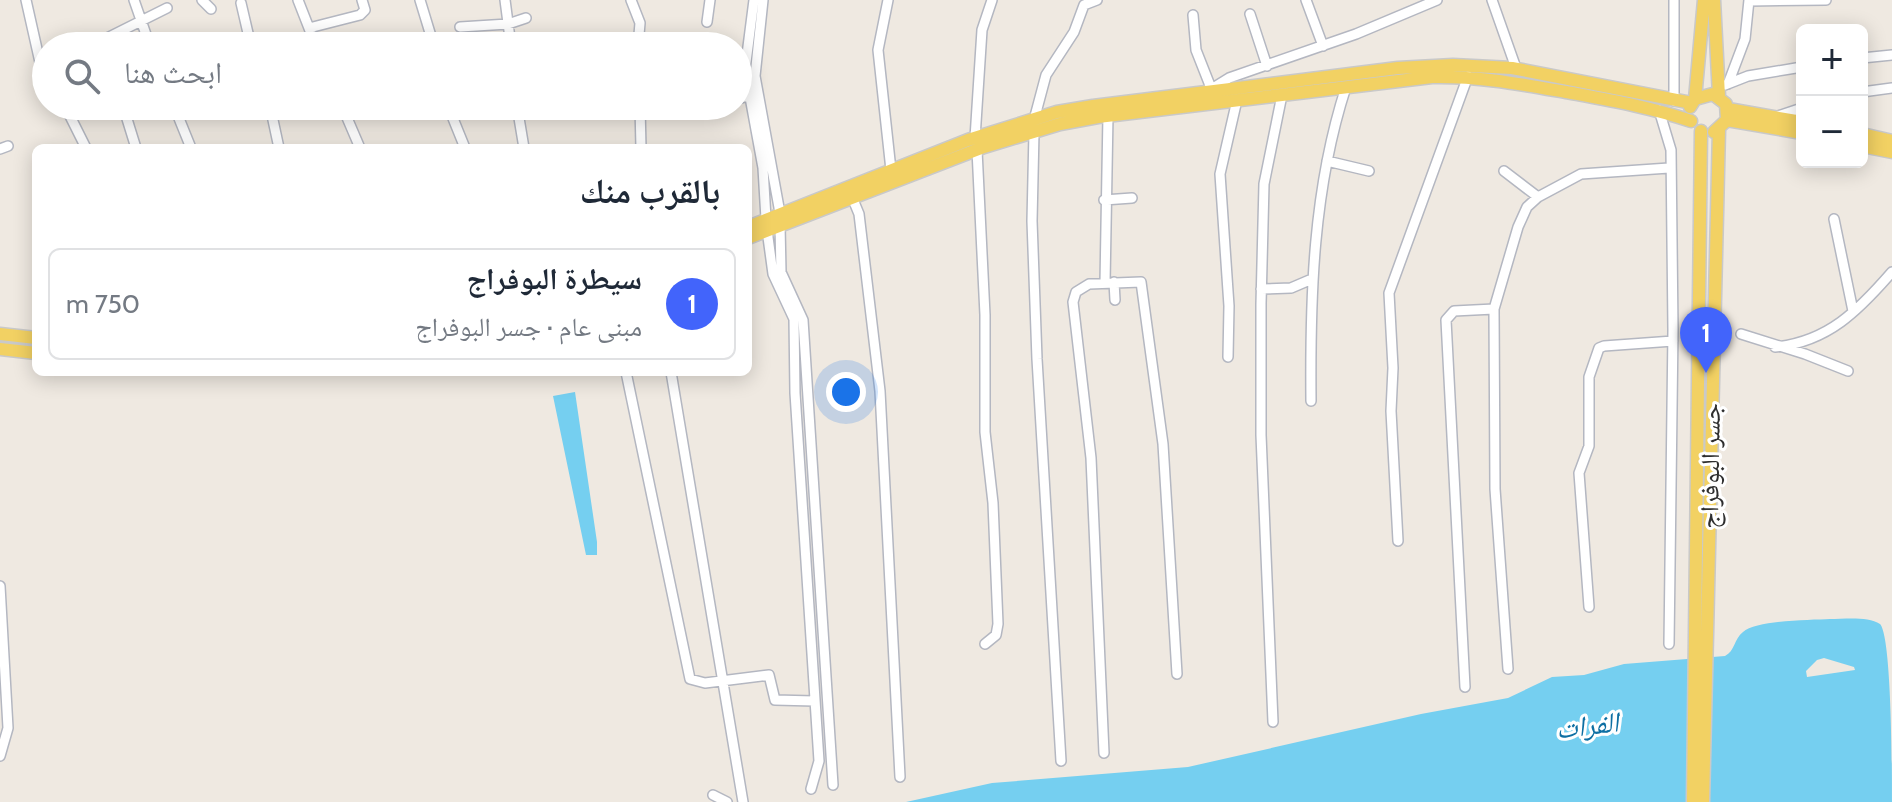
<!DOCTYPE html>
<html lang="ar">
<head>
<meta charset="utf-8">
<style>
  :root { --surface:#fff; --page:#f2f2f3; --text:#1f2937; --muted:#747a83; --line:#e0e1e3; --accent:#4264fb }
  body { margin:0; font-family:Cabin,"Noto Naskh Arabic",sans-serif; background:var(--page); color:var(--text); direction:rtl }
  .controls { position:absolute; right:24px; top:24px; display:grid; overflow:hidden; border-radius:12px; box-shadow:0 4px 20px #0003 }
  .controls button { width:72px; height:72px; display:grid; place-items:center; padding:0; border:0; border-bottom:2px solid var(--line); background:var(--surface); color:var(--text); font:40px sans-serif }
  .you { position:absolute; left:846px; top:392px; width:28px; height:28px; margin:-20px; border:6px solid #fff; border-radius:50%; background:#1a73e8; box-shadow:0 0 0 12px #1a73e833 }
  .badge { display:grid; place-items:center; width:52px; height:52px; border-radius:50%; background:var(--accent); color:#fff; font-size:26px; font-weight:700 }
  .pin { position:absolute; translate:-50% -66px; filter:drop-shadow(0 2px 4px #0008) }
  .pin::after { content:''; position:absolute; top:42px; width:28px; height:24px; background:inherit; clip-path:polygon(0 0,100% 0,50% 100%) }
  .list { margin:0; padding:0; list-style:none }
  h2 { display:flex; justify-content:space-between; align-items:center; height:104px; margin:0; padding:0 32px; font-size:34px }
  h2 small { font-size:26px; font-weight:400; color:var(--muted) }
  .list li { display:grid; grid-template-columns:52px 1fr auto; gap:24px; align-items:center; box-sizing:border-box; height:112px; margin:0 16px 16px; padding:0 16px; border:2px solid var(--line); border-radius:12px }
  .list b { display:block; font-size:30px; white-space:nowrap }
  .list p { margin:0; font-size:26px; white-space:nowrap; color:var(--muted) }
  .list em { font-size:26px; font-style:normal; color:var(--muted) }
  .icon { flex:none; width:44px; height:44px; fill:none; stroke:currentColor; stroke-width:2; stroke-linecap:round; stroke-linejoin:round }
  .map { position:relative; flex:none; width:1892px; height:802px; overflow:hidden; direction:ltr }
  .search { position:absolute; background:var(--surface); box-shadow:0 4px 20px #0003; left:32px; top:32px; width:720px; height:88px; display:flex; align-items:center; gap:20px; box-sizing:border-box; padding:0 28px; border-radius:44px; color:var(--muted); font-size:30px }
  .panel { position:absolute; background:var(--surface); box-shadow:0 4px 20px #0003; left:32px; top:144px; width:720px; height:232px; border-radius:12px; direction:rtl }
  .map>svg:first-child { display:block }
  .water { fill:#75cff0; fill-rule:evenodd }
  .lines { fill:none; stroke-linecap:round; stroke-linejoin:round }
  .minor-casing { stroke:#b4b7c1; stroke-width:12 }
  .major-casing { stroke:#c9c9c9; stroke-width:15 }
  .minor { stroke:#fff; stroke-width:9 }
  .major { stroke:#f2d163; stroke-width:12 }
  .labels { text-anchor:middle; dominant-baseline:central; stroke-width:6; stroke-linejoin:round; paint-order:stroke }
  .street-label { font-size:26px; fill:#2e2e2e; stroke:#fff }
  .water-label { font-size:28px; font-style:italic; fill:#0d6fa3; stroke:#fff }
</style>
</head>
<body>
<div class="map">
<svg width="1892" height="802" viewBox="0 0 1892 802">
  <rect width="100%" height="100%" fill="#efe9e1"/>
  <path class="water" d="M575,392L597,542V555H586L553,396Z
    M1830,619C1844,619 1868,616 1880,624C1892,637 1892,773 1892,802H906L992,783L1188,767L1421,714L1508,698L1552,677L1584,675L1624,664L1725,656C1735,651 1734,639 1743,632C1756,620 1811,620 1830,619ZM1824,658L1854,667L1855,670L1807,677L1806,671L1817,660Z"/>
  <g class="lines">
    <defs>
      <path id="minor" d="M26,0L46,89
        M134,0L150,46
        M202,0L211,9
        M298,0L316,46
        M420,0L434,46
        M505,0L511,46
        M631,0L640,23L638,46
        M754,0L745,70L763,168L766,219
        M763,0L755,76L780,213
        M888,0L878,50L891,170
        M1306,0L1323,46
        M1492,0L1516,68
        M1749,1L1826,0
        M241,3L251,46
        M1250,14L1267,66
        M1193,15L1196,50L1211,88
        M707,22L710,0
        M460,27L508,24L526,18
        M309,28L360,15L365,10L362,0
        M100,46L99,42L167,8
        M1862,58L1892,55
        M1728,84L1745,39L1749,0
        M1725,85L1748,76L1802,67
        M1208,91L1229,78L1356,34L1437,0
        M1862,92L1892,88
        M738,99L750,95
        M1674,101V0
        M65,106L86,148
        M123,106L136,148
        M174,106L191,148
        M270,106L279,148
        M342,106L360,148
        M448,106L465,148
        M517,106L524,148
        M640,106L641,148
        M705,109L715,106
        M1659,110L1671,150L1673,330L1669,644
        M1778,116L1802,108
        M1034,120L1046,75L1074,32L1084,5L1097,0
        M1034,132L1032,221L1037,359L1061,761
        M975,138L982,30L992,0
        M0,149L8,146
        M977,150L985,315V432L993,503L998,624L996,635L985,644
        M1327,161L1369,171
        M1504,171L1538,197
        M852,197L859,214L880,391L900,777
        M1104,200L1132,198
        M1834,219L1853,311
        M780,225L781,272L803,320L833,785
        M767,230L773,274L794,319L795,393L819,761L811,789
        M1114,282L1115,300
        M1105,283L1108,115
        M1261,289L1291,288L1312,279
        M1741,334L1805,354L1848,371
        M1775,347C1828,342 1859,310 1892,272
        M1228,357L1229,306L1220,174L1237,100
        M626,372L690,679L705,683L769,675L775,700L814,701
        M671,372L743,802
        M1311,401C1310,295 1313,189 1346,87
        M1398,541L1391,411L1393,368L1389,293L1468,76
        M0,586L8,728L0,756
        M1589,607L1579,473L1589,446V377L1599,348L1604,346L1673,341
        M1508,669L1495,489L1494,309L1518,227L1527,207L1538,197L1581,174L1669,168
        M1465,687L1446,320L1454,311L1494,309
        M1273,722L1261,435V304L1264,184L1282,95
        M1104,753L1091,458L1073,302L1076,292L1089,284L1141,282L1163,444L1177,674
        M713,795L727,802"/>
      <path id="major" d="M1714,0L1719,96
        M1695,99L1713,94L1726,104L1727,120L1714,132
        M1690,107L1695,99L1704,0
        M1728,109L1802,122
        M1727,120L1802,133
        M1862,134L1892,141
        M1862,146L1892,152
        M748,227L968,140L1057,112L1093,106L1398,68L1453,65L1512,68L1692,103
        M748,238L984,147L1060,124L1098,117L1432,77C1479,76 1520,84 1566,92C1609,100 1650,107 1691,121
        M0,334L36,338
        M0,349L36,353
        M1693,802L1701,131
        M1703,802L1719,129"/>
    </defs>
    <use href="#minor" class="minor-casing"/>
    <use href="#major" class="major-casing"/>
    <use href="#minor" class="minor"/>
    <use href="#major" class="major"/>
  </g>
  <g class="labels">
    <g class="street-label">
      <text transform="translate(1710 466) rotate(-89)">جسر البوفراج</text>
    </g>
    <g class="water-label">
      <text transform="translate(1587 725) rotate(-7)">الفرات</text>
    </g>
  </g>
</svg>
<div class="controls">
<button>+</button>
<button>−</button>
</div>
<div class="you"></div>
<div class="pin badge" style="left:1706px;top:373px">1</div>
<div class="search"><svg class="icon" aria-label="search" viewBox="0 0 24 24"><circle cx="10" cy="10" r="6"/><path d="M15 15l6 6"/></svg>ابحث هنا</div>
<section class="panel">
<h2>بالقرب منك<small></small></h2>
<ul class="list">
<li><span class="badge">1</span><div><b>سيطرة البوفراج</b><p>مبنى عام · جسر البوفراج</p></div><em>750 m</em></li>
</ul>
</section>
</div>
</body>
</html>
